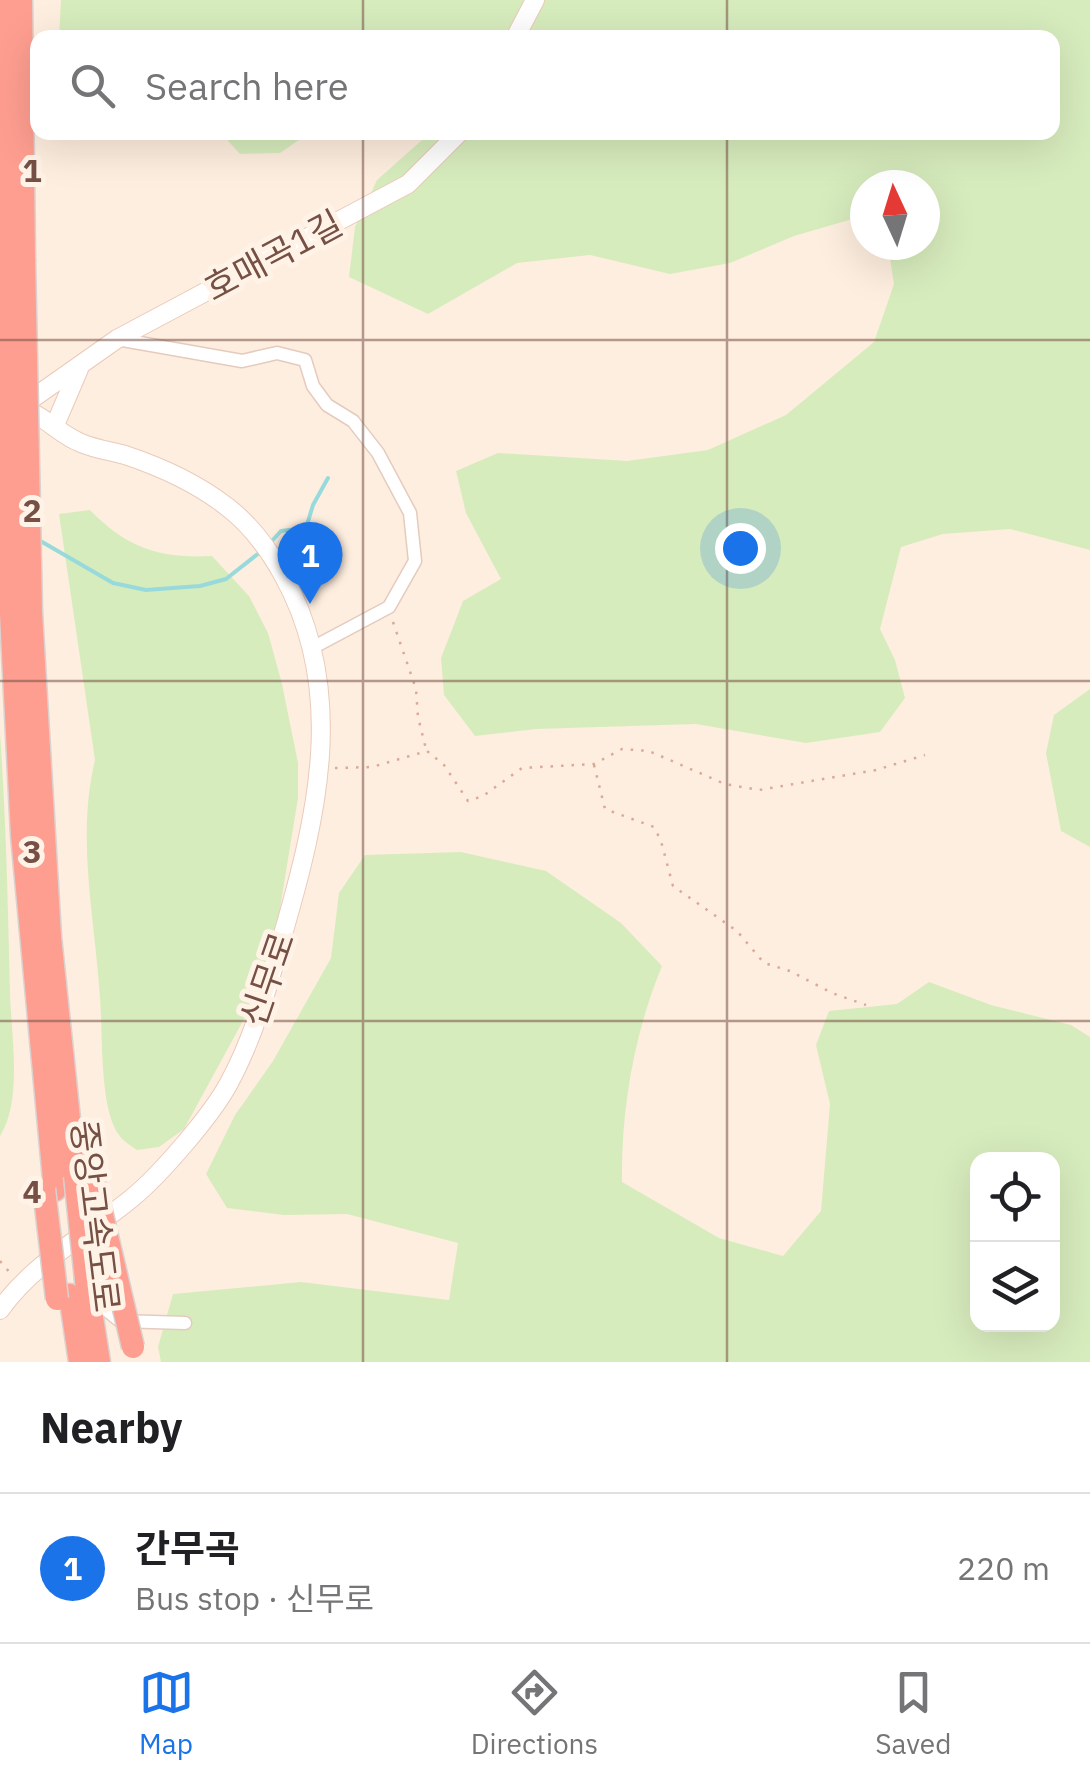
<!DOCTYPE html>
<html lang="en">
<head>
<meta charset="utf-8">
<style>
  :root { --surface:#fff; --page:#f6f6f6; --text:#202124; --muted:#757577; --line:#e0e0e0; --accent:#1a73e8 }
  body { margin:0; font-family:"IBM Plex Sans","Noto Sans KR",sans-serif; background:var(--page); color:var(--text) }
  .controls { position:absolute; right:30px; bottom:30px; display:grid; overflow:hidden; border-radius:20px; box-shadow:0 10px 40px #0002 }
  .controls button { width:90px; height:90px; display:grid; place-items:center; padding:0; border:0; border-bottom:2px solid var(--line); background:var(--surface); color:var(--text); font:50px sans-serif }
  .compass { position:absolute; left:850px; top:170px; width:90px; height:90px; border-radius:50%; background:var(--surface); box-shadow:0 10px 40px #0002; rotate:356deg }
  .you { position:absolute; left:740px; top:548px; width:35px; height:35px; margin:-25px; border:8px solid #fff; border-radius:50%; background:#1a73e8; box-shadow:0 0 0 15px #1a73e833 }
  .badge { display:grid; place-items:center; width:65px; height:65px; border-radius:50%; background:var(--accent); color:#fff; font-size:32px; font-weight:700 }
  .pin { position:absolute; translate:-50% -82px; filter:drop-shadow(0 2px 5px #0008) }
  .pin::after { content:''; position:absolute; top:52px; width:35px; height:30px; background:inherit; clip-path:polygon(0 0,100% 0,50% 100%) }
  .list { margin:0; padding:0; list-style:none }
  h2 { display:flex; justify-content:space-between; align-items:center; height:130px; margin:0; padding:0 40px; font-size:42px }
  h2 small { font-size:32px; font-weight:400; color:var(--muted) }
  .list li { display:grid; grid-template-columns:65px 1fr auto; gap:30px; align-items:center; box-sizing:border-box; height:150px; padding:0 40px; border-top:2px solid var(--line) }
  .list b { display:block; font-size:38px; white-space:nowrap }
  .list p { margin:0; font-size:32px; white-space:nowrap; color:var(--muted) }
  .list em { font-size:32px; font-style:normal; color:var(--muted) }
  .icon { flex:none; width:55px; height:55px; fill:none; stroke:currentColor; stroke-width:2; stroke-linecap:round; stroke-linejoin:round }
  .map { position:relative; flex:none; width:1090px; height:1362px; overflow:hidden }
  .search { position:absolute; background:var(--surface); box-shadow:0 10px 40px #0002; left:30px; right:30px; top:30px; height:110px; display:flex; align-items:center; gap:25px; box-sizing:border-box; padding:0 35px; border-radius:20px; color:var(--muted); font-size:38px }
  .sheet { height:280px; background:var(--surface) }
  nav { display:flex; justify-content:space-around; align-items:center; box-sizing:border-box; height:140px; border-top:2px solid var(--line); background:var(--surface); font-size:28px; color:var(--muted) }
  nav a { display:grid; justify-items:center; gap:5px }
  nav .on { color:var(--accent) }
  .map>svg:first-child { display:block }
  .green { fill:#d7ecbd; fill-rule:evenodd }
  .lines { fill:none; stroke-linecap:round; stroke-linejoin:round }
  .stream { stroke:#98dadb; stroke-width:4 }
  .street-casing { stroke:#e5cbbe; stroke-width:15 }
  .secondary-casing { stroke:#eacaba; stroke-width:20 }
  .highway-casing { stroke:#dbd2cf; stroke-width:25 }
  .path { stroke:#daa998; stroke-width:2.5; stroke-dasharray:2.5 8; stroke-linecap:butt }
  .street { stroke:#fff; stroke-width:12 }
  .secondary { stroke:#fff; stroke-width:18 }
  .highway { stroke:#fe9e90; stroke-width:22 }
  .highway-bridge-casing { stroke:#dbd2cf; stroke-width:25; stroke-linecap:butt }
  .highway-bridge { stroke:#fe9e90; stroke-width:22 }
  .grid { fill:none; stroke:#765045; stroke-width:2.5; stroke-opacity:0.55 }
  .labels { text-anchor:middle; dominant-baseline:central; stroke-width:10; stroke-linejoin:round; paint-order:stroke }
  .street-label { font-size:35px; fill:#765045; stroke:#fff3e7 }
  .grid-label { font-size:32px; text-anchor:middle; font-weight:bold; fill:#765045; stroke:#fff3e7; stroke-width:10; stroke-linejoin:round; paint-order:stroke }
</style>
</head>
<body>
<div class="map">
<svg width="1090" height="1362" viewBox="0 0 1090 1362">
  <rect width="100%" height="100%" fill="#feeedf"/>
  <path class="green" d="M61,0H1090V550L1010,529L943,534L901,547L880,629L895,660L905,698L880,732L806,743L696,724L536,729L475,736L444,695L441,658L463,601L501,579L466,513L456,471L498,453L627,461L708,450L786,415L874,342L894,284L888,245H925V185H865V225L856,218L794,236L730,263L670,274L590,255L517,263L428,314L349,277L355,227L377,180L430,133L1052,132V38H59Z
    M221,133H309L280,153L240,154Z
    M90,510C127,548 160,559 212,556L249,596L268,633L282,684L298,763V798L273,951L256,997L184,1129L159,1147L137,1150C131,1146 123,1141 119,1135C99,1109 103,1032 100,998C95,918 76,839 95,760L59,514Z
    M1090,689V847L1061,831L1046,753L1054,715Z
    M0,732C6,819 8,905 10,993C11,1034 23,1100 0,1136Z
    M461,852L546,871L621,923L662,966C634,1034 621,1109 622,1182L719,1238L783,1256L821,1211L830,1104L816,1045L829,1011L897,1004L929,982L991,1005L1071,1025L1090,1037V1362H161L158,1347L173,1294L301,1282L449,1300L458,1243L347,1214L284,1215L227,1208L206,1174L235,1115L273,1061L331,958L339,893L365,855ZM978,1160H1052V1324H978Z"/>
  <g class="lines">
    <path class="stream" d="M37,539L113,583L146,590L200,586L226,579L259,553
      M270,543L281,531L306,528L313,505L328,478"/>
    <defs>
      <path id="street" d="M117,339L242,361L277,353L305,360L313,386L327,405L353,421L378,453L410,513L415,561L389,607L312,648
        M86,1235L97,1254L105,1309L120,1321L185,1323"/>
      <path id="secondary" d="M515,38L535,0
        M19,408L117,339L408,184L460,132
        M55,425L79,369
        M0,1310C34,1262 87,1235 132,1198C160,1175 212,1115 229,1083C254,1037 269,983 283,934C318,814 347,690 283,575C268,548 250,524 226,506C195,482 161,467 125,455C110,451 95,449 81,443C56,433 43,412 16,408"/>
      <path id="highway" d="M1,0L4,263
        M21,0L24,259
        M11,613L22,835L55,1190
        M31,613L50,937L75,1176
        M86,1280L99,1362
        M70,1295L80,1362"/>
    </defs>
    <use href="#street" class="street-casing"/>
    <use href="#secondary" class="secondary-casing"/>
    <use href="#highway" class="highway-casing"/>
    <path class="path" d="M393,622L416,689L418,717L426,749
      M594,765L605,809L654,827L661,841L673,886L737,931L764,963L790,971L832,993L866,1005
      M335,768L372,767L427,751L444,765L468,801L483,796L522,768L594,764L622,749L649,751L725,784L759,790L876,770L925,755
      M0,1261L11,1274"/>
    <use href="#street" class="street"/>
    <use href="#secondary" class="secondary"/>
    <use href="#highway" class="highway"/>
    <defs>
      <path id="highway-bridge" d="M24,259L31,613
        M4,263L11,613
        M91,1168L133,1347
        M75,1176L86,1280
        M44,1189L57,1299"/>
    </defs>
    <use href="#highway-bridge" class="highway-bridge-casing"/>
    <use href="#highway-bridge" class="highway-bridge"/>
  </g>
  <path class="grid" d="M363,0V38M727,0V38M363,132V1362M727,132V1362M0,340H1090M0,681H1090M0,1021H1090"/>
  <g class="labels">
    <g class="street-label">
      <text transform="translate(273 255) rotate(-28)">호매곡1길</text>
      <text transform="translate(267 979) rotate(-71)">신무로</text>
      <text transform="translate(96 1216) rotate(83)">중앙고속도로</text>
    </g>
  </g>
  <g class="grid-label">
    <text x="32" y="182">1</text>
    <text x="32" y="522">2</text>
    <text x="32" y="863">3</text>
    <text x="32" y="1203">4</text>
  </g>
</svg>
<div class="controls">
<button><svg class="icon" aria-label="locate" viewBox="0 0 24 24"><circle cx="12" cy="12" r="6"/><path d="M12 2v4M12 18v4M2 12h4M18 12h4"/></svg></button>
<button><svg class="icon" aria-label="layers" viewBox="0 0 24 24"><path d="M12 4l9 5-9 5-9-5zM3 14l9 5 9-5"/></svg></button>
</div>
<svg class="compass" viewBox="-18 -18 36 36"><path d="M0-13l5 13h-10z" fill="#e53935"/><path d="M0 13l5-13h-10z" fill="#757577"/></svg>
<div class="you"></div>
<div class="pin badge" style="left:310px;top:604px">1</div>
<div class="search"><svg class="icon" aria-label="search" viewBox="0 0 24 24"><circle cx="10" cy="10" r="6"/><path d="M15 15l6 6"/></svg>Search here</div>
</div>
<section class="sheet">
<h2>Nearby<small></small></h2>
<ul class="list">
<li><span class="badge">1</span><div><b>간무곡</b><p>Bus stop · 신무로</p></div><em>220 m</em></li>
</ul>
</section>
<nav>
<a class="on"><svg class="icon" aria-label="map" viewBox="0 0 24 24"><path d="M3 6l6-2 6 2 6-2v14l-6 2-6-2-6 2zM9 4v14M15 6v14"/></svg>Map</a>
<a><svg class="icon" aria-label="directions" viewBox="0 0 24 24"><path d="M12 3l9 9-9 9-9-9zM9 14v-3h6M13 9l2 2-2 2"/></svg>Directions</a>
<a><svg class="icon" aria-label="saved" viewBox="0 0 24 24"><path d="M7 4h10v16l-5-4-5 4z"/></svg>Saved</a>
</nav>
</body>
</html>
